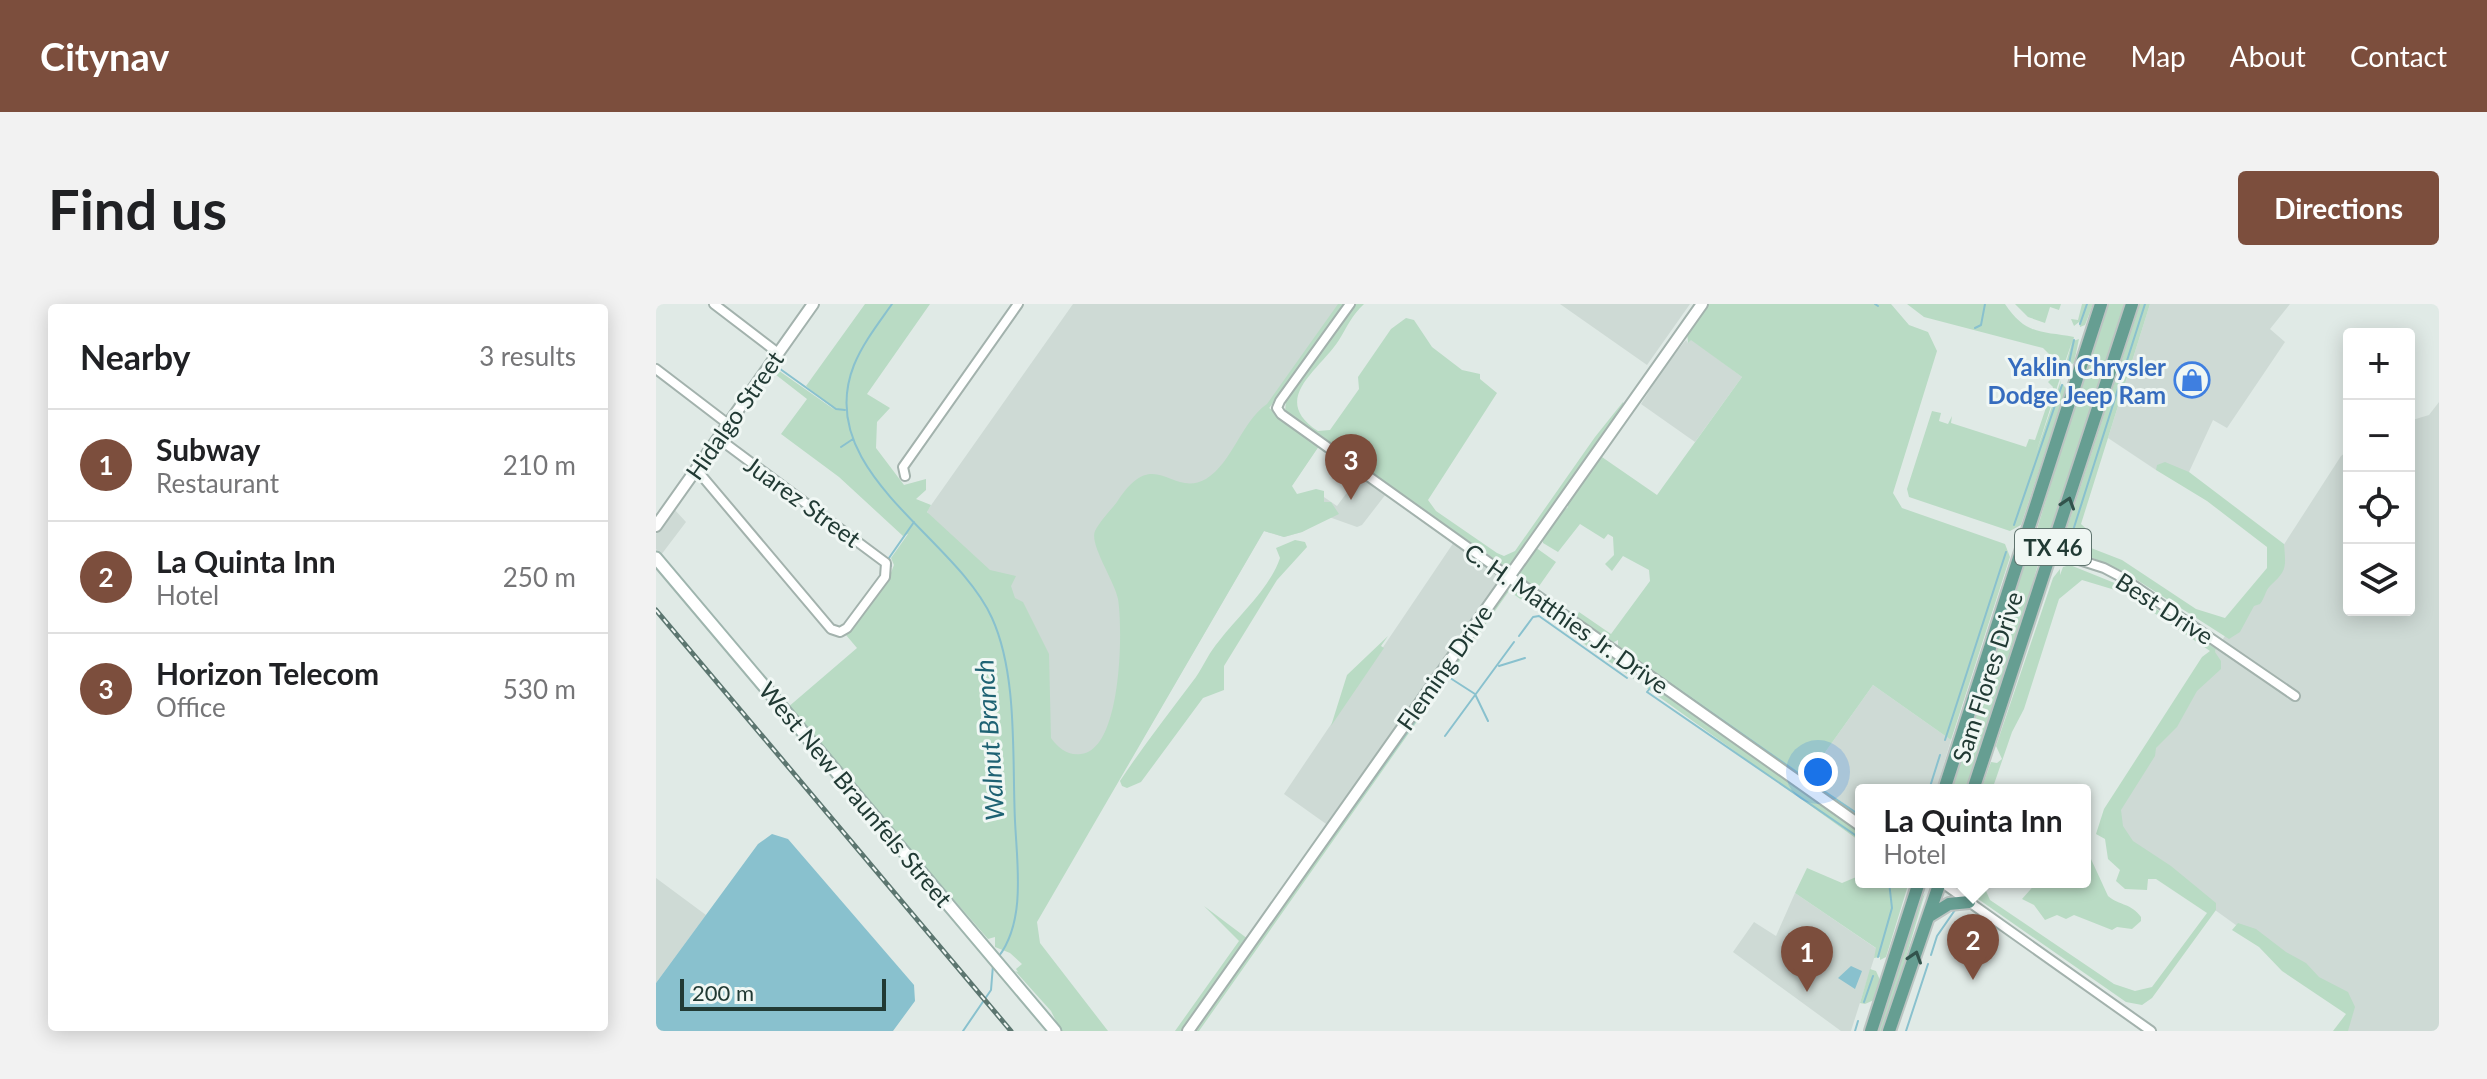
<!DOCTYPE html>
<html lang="en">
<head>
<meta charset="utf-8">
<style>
  :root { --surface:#fff; --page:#f2f2f2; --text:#202124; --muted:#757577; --line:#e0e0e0; --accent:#7c4e3d }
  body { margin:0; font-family:Lato,sans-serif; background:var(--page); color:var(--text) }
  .controls { position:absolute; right:24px; top:24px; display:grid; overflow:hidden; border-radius:8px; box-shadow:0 4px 20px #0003 }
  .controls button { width:72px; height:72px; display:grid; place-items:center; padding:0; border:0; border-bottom:2px solid var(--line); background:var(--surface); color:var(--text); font:40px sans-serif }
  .scale { position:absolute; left:24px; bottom:20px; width:206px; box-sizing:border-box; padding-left:8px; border:4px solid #213a34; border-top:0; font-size:22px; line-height:28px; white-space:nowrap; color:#213a34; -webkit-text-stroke:6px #f0f7f4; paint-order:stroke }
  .you { position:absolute; left:1162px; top:468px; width:28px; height:28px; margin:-20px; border:6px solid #fff; border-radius:50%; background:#1a73e8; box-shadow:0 0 0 12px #1a73e833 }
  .badge { display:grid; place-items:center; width:52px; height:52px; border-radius:50%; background:var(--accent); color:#fff; font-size:26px; font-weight:700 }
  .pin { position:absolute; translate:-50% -66px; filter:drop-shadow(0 2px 4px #0008) }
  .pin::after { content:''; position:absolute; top:42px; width:28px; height:24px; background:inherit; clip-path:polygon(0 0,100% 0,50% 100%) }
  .popup { position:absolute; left:1199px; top:480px; width:236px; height:104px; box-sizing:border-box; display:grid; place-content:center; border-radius:8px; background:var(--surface); filter:drop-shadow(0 2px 6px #0005); font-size:26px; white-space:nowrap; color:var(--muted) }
  .popup b { font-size:30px; color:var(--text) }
  .popup::after { content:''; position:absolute; left:50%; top:100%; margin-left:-16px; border:16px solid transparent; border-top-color:var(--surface) }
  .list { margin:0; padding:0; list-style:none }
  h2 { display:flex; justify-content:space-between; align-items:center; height:104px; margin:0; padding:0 32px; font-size:34px }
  h2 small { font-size:26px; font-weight:400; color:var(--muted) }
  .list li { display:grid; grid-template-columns:52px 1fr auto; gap:24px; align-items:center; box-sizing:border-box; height:112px; padding:0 32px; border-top:2px solid var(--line) }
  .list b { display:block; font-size:30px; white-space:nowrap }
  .list p { margin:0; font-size:26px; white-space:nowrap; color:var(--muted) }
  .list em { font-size:26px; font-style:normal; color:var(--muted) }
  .icon { flex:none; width:44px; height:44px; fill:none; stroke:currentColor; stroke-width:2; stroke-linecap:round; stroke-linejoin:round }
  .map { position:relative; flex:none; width:1783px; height:727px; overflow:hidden; border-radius:8px }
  header { display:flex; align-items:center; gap:48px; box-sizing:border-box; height:112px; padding:0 40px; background:var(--accent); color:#fff }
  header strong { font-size:38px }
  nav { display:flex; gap:44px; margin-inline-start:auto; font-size:28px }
  .intro { display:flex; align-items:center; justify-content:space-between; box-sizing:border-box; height:192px; padding:0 48px }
  h1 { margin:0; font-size:56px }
  .button { padding:20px 36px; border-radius:8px; background:var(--accent); color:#fff; font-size:28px; font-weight:700 }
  main { display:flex; gap:48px; padding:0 48px }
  aside { flex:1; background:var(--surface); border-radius:8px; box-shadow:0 4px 20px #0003 }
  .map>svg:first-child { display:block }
  .built { fill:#cedad5 }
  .green { fill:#b9dbc4 }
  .water { fill:#89c1ce }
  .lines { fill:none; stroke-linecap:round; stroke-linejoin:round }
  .stream { stroke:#89c1ce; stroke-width:2 }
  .minor-casing { stroke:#a3b2ad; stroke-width:12 }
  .tertiary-casing { stroke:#a3b2ad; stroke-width:14 }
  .secondary-casing { stroke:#9fb5ae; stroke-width:15 }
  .primary-casing { stroke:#bcc4c2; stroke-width:16 }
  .minor { stroke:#fff; stroke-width:8 }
  .tertiary { stroke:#fff; stroke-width:10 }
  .secondary { stroke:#fff; stroke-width:11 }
  .primary { stroke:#669e92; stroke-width:12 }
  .rail-casing { stroke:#5c7670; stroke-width:5 }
  .rail { stroke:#f0f7f4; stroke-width:2; stroke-dasharray:6; stroke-linecap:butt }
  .oneway { stroke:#32534c }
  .labels { text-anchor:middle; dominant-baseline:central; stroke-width:6; stroke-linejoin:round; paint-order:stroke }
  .shield { fill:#f0f7f4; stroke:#5f736e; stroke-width:2 }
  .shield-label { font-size:22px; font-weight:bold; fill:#213a34 }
  .shop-label { font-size:24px; font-weight:bold; fill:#366cbe; stroke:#f0f7f4; text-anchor:end }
  .street-label { font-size:24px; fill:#213a34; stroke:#f0f7f4 }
  .water-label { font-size:26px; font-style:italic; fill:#1e6273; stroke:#f0f7f4 }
</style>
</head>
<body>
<header>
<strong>Citynav</strong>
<nav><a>Home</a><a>Map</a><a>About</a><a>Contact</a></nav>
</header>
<div class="intro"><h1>Find us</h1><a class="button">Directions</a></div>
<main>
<aside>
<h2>Nearby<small>3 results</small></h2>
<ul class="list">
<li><span class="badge">1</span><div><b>Subway</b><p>Restaurant</p></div><em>210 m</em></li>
<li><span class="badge">2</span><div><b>La Quinta Inn</b><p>Hotel</p></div><em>250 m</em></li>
<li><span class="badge">3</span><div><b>Horizon Telecom</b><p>Office</p></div><em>530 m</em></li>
</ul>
</aside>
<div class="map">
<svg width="1783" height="727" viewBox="0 0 1783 727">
  <rect width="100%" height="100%" fill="#e0eae6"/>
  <path class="built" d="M417,0H690L613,104L663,142L632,187L655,204L665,191L681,202L704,171L730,190L706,221L701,223L673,213L646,228L628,233L608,227L457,486L387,446L271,207Z
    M904,0H1034L991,61Z
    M1494,0H1634L1614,25L1629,38L1571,124L1557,116L1533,168L1500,166L1452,134Z
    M1035,35L1086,73L1039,138L985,100L1007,65L1030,36L1032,39Z
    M1783,98V727H1684L1698,706L1445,524L1685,152L1693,146V306H1753V117L1773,111Z
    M18,205L30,218L5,251L0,245V230Z
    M798,238L845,273V277L673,522L628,490Z
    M1217,381L1295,436L1280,486H1205V517L1148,478Z
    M0,574L50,611L0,679Z
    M1139,589L1221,645L1195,727H1185L1077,648L1098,618L1120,632Z"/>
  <path class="green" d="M209,0H274L211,90L234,104L221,118L220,144L248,181L270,175V186L260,195L275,201L271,208L334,266L360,272L355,282L359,294L367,298L393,350L395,434C402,444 412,452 425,450C466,446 467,325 462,295C459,278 433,240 439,227C444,217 454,207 461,198C499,139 515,195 550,175C577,158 585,118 611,100L682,0H690L613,104L663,142L636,182L641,190L660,185L668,187V198H675L683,210L646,228L628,233L608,227L381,618L384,639L452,727H405L395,707L359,667L362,668L360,665L366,660L354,649L339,643V633L332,635L131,404L201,344L190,331L232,276L238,261L235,254L252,230L247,232L183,173L125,130L151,95L115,67L119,64L179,106L150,82Z
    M699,0H708C696,11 691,23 683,36C663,67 613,95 662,127L674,126L703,85L702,73L735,25L750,14L758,16L776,43L806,66L824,70V75L841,89L772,196L780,207L841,249L848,252L859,247L939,133L967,98L969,103L855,261H847L629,109L630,95Z
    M1051,0H1235L1253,21L1272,28L1281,47L1237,189L1246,204L1349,240L1354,253L1295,436L1217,381L1148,478L962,344V336L954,340L920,314L923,308L955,330L994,277L993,266L967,252L956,267L949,260L958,251L957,233L952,230L948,235L924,220L902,248L887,239V233L904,204L907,207L912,203L910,196L943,151L1001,191L1086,73L1035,36L1032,39L1031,28Z
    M1251,0H1349C1370,32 1387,27 1418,33L1417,37L1423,35L1418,59L1414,61L1413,57L1409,63L1416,38L1407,64L1387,44L1268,13Z
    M1359,0H1405L1403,6L1394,3L1389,19L1372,13Z
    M1426,0H1437L1429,21L1424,23L1423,18L1418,22L1415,15L1422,16Z
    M1450,0H1468L1395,230L1388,234L1381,230L1382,222Z
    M1484,0H1494L1425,220L1436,230L1435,244L1466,256L1540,305L1569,314L1611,264V243L1551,197L1500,166L1501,161L1509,158L1533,168L1628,240C1630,264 1631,266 1614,282C1609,287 1609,294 1604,300L1598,302L1584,328L1573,335L1467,267L1418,246L1413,242L1416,233L1411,238V224Z
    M1397,73L1404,74L1380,149L1405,76L1404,83L1407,80L1410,85L1365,221L1354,227L1253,193L1251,185L1276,107L1285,109L1283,117L1292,120L1296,112L1295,119L1370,143L1373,135L1379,136L1397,83L1392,78Z
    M639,236L649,238L651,243L621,276L568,362V386L547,394L485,478L471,484L466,482L464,477C487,442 514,408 540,373C548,361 554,347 563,337C584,310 614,284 624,254L620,244Z
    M879,243L900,258L881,285L864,272V264Z
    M1373,252L1380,255L1382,260L1361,336L1311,486H1294L1364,267Z
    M1414,261L1466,282L1560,345L1559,348L1565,357V365L1541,387L1521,423L1500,444L1499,452L1465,506L1467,522L1477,537L1515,562L1560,599V606L1496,694L1486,701L1470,698L1315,590L1318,584L1314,578H1326L1334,596L1458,680L1479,687L1496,683L1551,609L1500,575H1492L1491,586L1469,585L1460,577L1464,566L1452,555L1449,535L1440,530L1448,505L1546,353L1554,347L1469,289L1426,276L1403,295L1368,405L1356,428L1336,486H1325L1335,458L1341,459L1346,455L1340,442L1397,274L1404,265V271L1407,263Z
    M856,281L979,367L978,375L853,287L543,727H536L850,282Z
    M732,332L725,342L728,344L675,422L691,371Z
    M995,379L1205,525V538L988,382Z
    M1429,542L1452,592C1464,602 1475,599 1485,613V617L1476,625L1461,623L1456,626L1418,611L1410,615L1401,611L1389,616L1378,601L1366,595L1381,578H1429Z
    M1151,564L1186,579L1205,571V578H1253L1230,653L1224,656V653L1218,654L1220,644L1139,589Z
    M1269,589L1228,727H1220L1256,611Z
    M548,602L592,635L528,727H519L583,637Z
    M1582,619L1600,625L1630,648L1650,659L1663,673L1692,688L1699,703L1692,727H1677L1690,710L1626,667L1603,643L1576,626Z
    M1214,665L1220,667L1224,676L1218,696L1209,700L1204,699Z"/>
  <path class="water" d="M116,530L132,535L258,681L259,697L237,727H0V679L102,540Z
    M1195,662L1206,667L1199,685L1182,674Z"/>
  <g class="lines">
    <path class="stream" d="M236,0C222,20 207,39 198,61C156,167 299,232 336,314C362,371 356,454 359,517C361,560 370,616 343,652
      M1219,0L1222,2
      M1424,20L1431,0
      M1319,24L1325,21L1329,0
      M1413,59L1418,36
      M120,62L180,105L189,106
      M185,143L197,135
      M117,181L163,215
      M1358,221L1406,81
      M1414,236L1489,0
      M235,262L233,254L258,218
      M863,332L877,313L883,312L971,374
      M843,362L869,354
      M1003,372L1155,478
      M995,383L991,388L1205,535
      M789,432L858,338
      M1289,436L1350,248
      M1165,485L1205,512
      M1273,486L1284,451
      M1312,578L1313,588
      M1275,651L1281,632L1299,606
      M1222,653L1236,604L1233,578
      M1208,698L1217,672
      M307,727L335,686L337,661
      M538,727L791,372L819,390L832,417
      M1199,727L1202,717
      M1250,727L1272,660"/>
    <defs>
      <path id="minor" d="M58,0L122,49
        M694,0L624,97L621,104L625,110L852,272
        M0,65L72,120
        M40,165L175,325L184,328L191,324L229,273L230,259L62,134
        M249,172L247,163L362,0
        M1367,238L1448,264L1467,274L1639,392
        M1285,578L1495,727"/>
      <path id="tertiary" d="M0,222L157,0
        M852,272L1205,522
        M532,727L1046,0"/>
      <path id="secondary" d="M0,254L399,727"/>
      <path id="primary" d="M1288,486L1445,0
        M1317,486L1476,0
        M1272,613L1293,600L1313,598
        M1215,727L1263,578
        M1233,727L1284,578"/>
    </defs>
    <use href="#minor" class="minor-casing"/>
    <use href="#tertiary" class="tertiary-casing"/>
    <use href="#secondary" class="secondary-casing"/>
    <use href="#primary" class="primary-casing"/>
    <use href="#minor" class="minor"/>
    <use href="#tertiary" class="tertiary"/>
    <use href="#secondary" class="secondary"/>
    <use href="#primary" class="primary"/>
    <defs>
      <path id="rail" d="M0,306L355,727"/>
    </defs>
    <use href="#rail" class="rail-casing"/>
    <use href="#rail" class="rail"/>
  </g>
  <defs><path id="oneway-chevron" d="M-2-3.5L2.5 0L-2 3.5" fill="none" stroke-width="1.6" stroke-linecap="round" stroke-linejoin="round" transform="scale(2)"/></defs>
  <g class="oneway">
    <use href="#oneway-chevron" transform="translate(1412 199) rotate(-72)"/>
    <use href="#oneway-chevron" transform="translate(1259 653) rotate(-72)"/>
  </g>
  <defs>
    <symbol id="shop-ring" viewBox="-11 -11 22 22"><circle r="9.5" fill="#f0f7f4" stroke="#3f7fe0" stroke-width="1.5"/><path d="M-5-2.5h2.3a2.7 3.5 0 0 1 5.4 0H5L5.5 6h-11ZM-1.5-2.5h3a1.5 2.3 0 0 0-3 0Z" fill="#3f7fe0"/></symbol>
  </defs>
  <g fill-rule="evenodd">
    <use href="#shop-ring" x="1516" y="56" width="40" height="40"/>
  </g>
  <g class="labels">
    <rect class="shield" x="1359" y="225" width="76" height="36" rx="6"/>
    <g class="shield-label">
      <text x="1397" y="243">TX 46</text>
    </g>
    <g class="shop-label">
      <text x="1510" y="62">Yaklin Chrysler<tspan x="1510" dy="28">Dodge Jeep Ram</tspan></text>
    </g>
    <g class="street-label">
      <text transform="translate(78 111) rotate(-55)">Hidalgo Street</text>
      <text transform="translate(147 197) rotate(36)">Juarez Street</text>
      <text transform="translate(1509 304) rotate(33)">Best Drive</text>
      <text transform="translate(911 314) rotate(35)">C. H. Matthies Jr. Drive</text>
      <text transform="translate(788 363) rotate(-55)">Fleming Drive</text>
      <text transform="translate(1331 373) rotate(-72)">Sam Flores Drive</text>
      <text transform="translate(200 490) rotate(50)">West New Braunfels Street</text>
    </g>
    <g class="water-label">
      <text transform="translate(333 436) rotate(-94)">Walnut Branch</text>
    </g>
  </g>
</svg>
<div class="controls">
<button>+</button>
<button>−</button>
<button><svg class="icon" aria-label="locate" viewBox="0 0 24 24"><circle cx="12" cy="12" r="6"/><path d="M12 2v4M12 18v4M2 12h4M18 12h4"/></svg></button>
<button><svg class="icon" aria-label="layers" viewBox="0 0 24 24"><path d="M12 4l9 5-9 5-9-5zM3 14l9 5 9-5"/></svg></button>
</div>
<div class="scale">200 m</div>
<div class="you"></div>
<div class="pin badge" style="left:1151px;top:688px">1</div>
<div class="pin badge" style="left:1317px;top:676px">2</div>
<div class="popup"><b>La Quinta Inn</b>Hotel</div>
<div class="pin badge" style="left:695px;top:196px">3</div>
</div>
</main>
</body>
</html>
